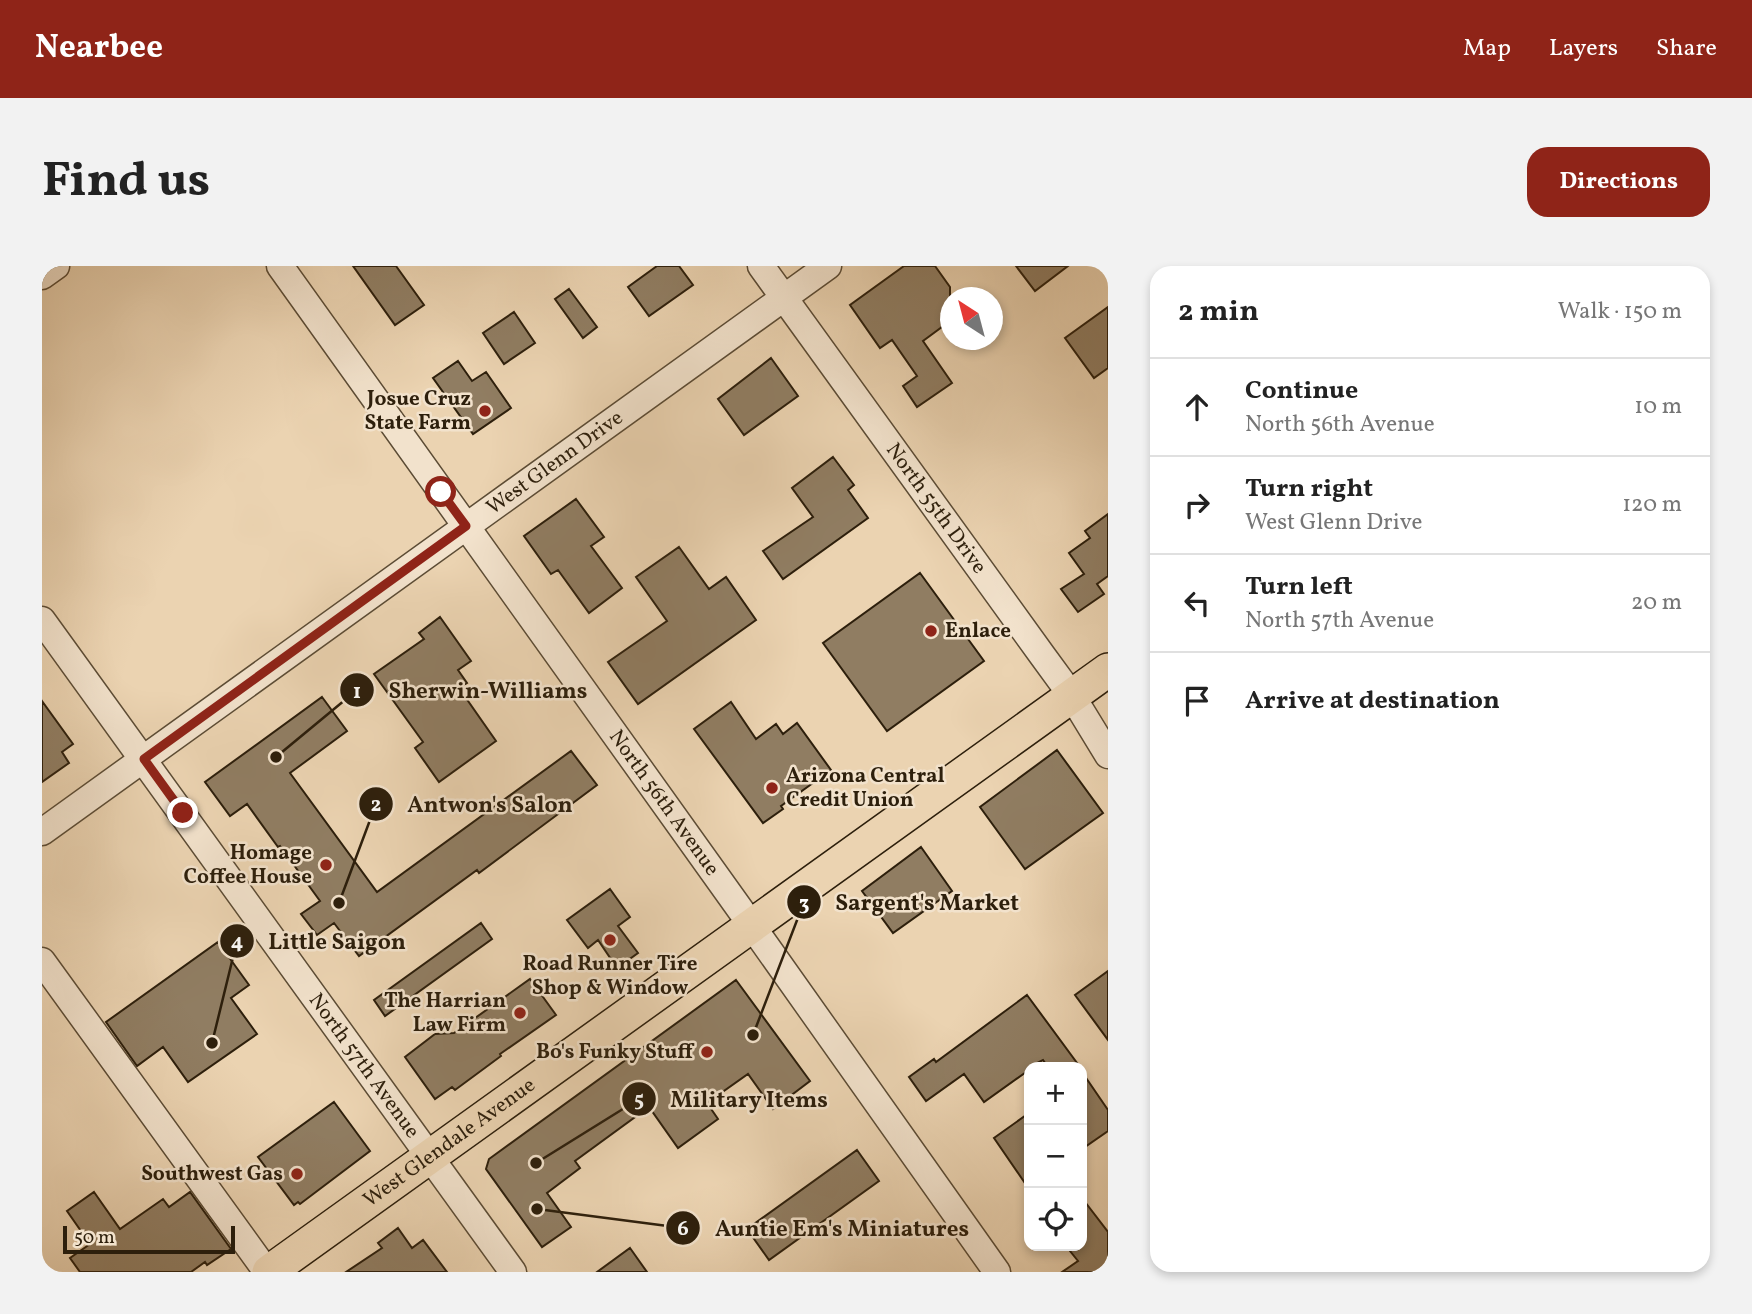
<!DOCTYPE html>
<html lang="en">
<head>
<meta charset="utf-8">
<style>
  :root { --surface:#fff; --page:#f2f2f2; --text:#222; --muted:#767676; --line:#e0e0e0; --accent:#8f2418 }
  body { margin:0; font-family:Vollkorn,serif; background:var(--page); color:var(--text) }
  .controls { position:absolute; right:21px; bottom:21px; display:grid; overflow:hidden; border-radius:14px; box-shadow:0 4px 10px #0003 }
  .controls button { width:63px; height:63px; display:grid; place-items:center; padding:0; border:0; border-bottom:2px solid var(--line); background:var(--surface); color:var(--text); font:35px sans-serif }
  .compass { position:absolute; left:898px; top:21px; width:63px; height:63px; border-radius:50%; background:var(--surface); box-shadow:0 4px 10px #0003; rotate:324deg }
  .scale { position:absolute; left:21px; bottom:18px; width:172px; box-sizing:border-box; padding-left:7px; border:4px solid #2d1f0c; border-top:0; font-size:19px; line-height:24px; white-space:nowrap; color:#2d1f0c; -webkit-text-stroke:5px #f2e2cc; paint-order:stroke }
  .stop { position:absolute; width:21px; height:21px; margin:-16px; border:5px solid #8f2418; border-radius:50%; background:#fff }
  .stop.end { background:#8f2418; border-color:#fff; box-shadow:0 2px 7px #0008 }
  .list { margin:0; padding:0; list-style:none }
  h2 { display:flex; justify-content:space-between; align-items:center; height:91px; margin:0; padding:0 28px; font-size:30px }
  h2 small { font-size:23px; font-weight:400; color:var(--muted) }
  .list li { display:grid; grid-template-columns:46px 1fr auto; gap:21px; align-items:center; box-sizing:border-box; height:98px; padding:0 28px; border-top:2px solid var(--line) }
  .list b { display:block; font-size:26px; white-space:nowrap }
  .list p { margin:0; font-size:23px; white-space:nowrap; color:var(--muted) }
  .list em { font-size:23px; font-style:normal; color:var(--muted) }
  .icon { flex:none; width:38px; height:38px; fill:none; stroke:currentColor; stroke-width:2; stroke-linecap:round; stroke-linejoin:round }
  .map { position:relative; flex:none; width:1066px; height:1006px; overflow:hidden; border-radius:21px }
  header { display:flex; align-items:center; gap:42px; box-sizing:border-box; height:98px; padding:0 35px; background:var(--accent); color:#fff }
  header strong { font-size:33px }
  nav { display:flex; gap:38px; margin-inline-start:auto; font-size:24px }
  .intro { display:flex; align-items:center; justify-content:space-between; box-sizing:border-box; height:168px; padding:0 42px }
  h1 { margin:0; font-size:49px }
  .button { padding:18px 32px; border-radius:21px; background:var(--accent); color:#fff; font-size:24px; font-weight:700 }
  main { display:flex; gap:42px; padding:0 42px }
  aside { flex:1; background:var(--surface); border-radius:21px; box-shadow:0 4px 10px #0003 }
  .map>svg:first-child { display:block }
  .building { fill:#907d62; stroke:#2d1f0c; stroke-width:2 }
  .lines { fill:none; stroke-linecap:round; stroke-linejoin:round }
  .minor-casing { stroke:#5c4c35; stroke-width:29 }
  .major-casing { stroke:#2d1f0c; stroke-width:36 }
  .minor { stroke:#f2e2cc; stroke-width:26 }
  .major { stroke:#ebd3b1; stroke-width:33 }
  .route { stroke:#8f2418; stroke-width:9 }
  .poi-dot { fill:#8f2418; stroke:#f2e2cc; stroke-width:2.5 }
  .labels { text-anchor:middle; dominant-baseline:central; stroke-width:5; stroke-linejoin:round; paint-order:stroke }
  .poi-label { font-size:21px; font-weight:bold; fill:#2d1f0c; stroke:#f2e2cc; text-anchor:end }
  .street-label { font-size:21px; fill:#2d1f0c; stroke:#f2e2cc }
  .leader { fill:none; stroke:#2d1f0c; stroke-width:2.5 }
  .callout-dot { fill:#2d1f0c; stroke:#f2e2cc; stroke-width:2.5 }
  .mark-label { font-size:21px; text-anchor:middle; font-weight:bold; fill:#fff }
  .callout-label { font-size:23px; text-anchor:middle; font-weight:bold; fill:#2d1f0c; stroke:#f2e2cc; stroke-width:5; stroke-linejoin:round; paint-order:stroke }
</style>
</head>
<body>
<header>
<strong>Nearbee</strong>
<nav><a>Map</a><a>Layers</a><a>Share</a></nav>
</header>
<div class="intro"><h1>Find us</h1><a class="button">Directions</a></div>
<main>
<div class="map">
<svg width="1066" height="1006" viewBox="0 0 1066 1006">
  <rect width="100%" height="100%" fill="#ebd3b1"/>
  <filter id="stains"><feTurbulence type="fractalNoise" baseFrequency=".00286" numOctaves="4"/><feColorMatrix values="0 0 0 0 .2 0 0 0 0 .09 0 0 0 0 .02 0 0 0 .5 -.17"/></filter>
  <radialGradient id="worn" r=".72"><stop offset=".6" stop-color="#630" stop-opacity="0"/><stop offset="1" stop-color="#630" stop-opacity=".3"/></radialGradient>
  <path class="building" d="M311,0H354L382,39L353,59Z
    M615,0H637L651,19L607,50L586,21Z
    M862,0H893L908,21V55L881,75L910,117L875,141L861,120L875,110L850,74L838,82L808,39Z
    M974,0H1026L993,25Z
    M527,23L555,61L541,72L513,33Z
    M1066,41V102L1052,112L1023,72Z
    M472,46L493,77L462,98L441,67Z
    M729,92L756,130L702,169L676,133Z
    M416,95L430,115L444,106L469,142L431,168L391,112Z
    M791,191L812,219L806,224L826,252L741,313L721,285L771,251L750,222Z
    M534,233L562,271L549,280L580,322L547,347L516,304L509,308L482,270Z
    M1066,248V310L1055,318L1062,328L1036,346L1019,323L1042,308L1027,287L1048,272L1043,265Z
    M637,281L667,323L684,311L714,354L596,438L566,396L625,355L594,311Z
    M878,307L942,395L845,465L781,377Z
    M398,351L429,395L416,404L425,417L417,422L454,475L397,516L373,482L381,476L332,408L382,373L377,367Z
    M280,431L305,465L248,507L335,626L529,485L555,519L437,607L435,604L317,690L292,657L275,669L259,648L278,635L238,580L236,581L205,538L188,550L163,516Z
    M0,435L31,478L20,486L27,497L0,516Z
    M689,436L714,473L734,458L741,468L755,457L789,504L739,540L741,543L721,557L652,463Z
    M1015,484L1061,547L983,603L938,541Z
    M879,581L910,625L851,667L820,625Z
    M568,623L588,651L576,660L596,687L575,702L556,674L546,682L525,654Z
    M439,657L450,673L343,750L332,734Z
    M176,676L207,719L189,732L215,768L146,816L121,781L95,800L64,756Z
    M1066,705V774L1033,729Z
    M488,713L514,749L458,788L459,790L413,824L410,821L393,833L363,791L393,768L412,767Z
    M694,714L768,815L731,843L706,808L665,837L676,853L636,882L607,841L533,895L538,902L505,927L529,961L500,981L444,903L447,893Z
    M985,729L1038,801H1006L1001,794L987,801V804L942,836L922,808L884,835L867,811L892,793L894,796Z
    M1040,806L1066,844V865L1040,883Z
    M292,836L328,885L258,938L256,936L252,939L216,891Z
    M987,847V923L952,872Z
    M815,884L837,915L727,994L705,963Z
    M52,926L78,963L121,933L127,941L148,926L189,983L165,999L163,996L149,1006H38L28,992L48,978L25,945Z
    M1040,932L1066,966V1006H1020L1036,995L1024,980H1040Z
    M356,962L370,982L381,974L405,1006H304L340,982L336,977Z
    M588,982L605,1006H555Z"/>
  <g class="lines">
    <defs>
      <g id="minor">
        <path id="s1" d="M238,0L710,660L955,1006"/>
        <path id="s2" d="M719,0L1000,389L1030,430L1066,489"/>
        <path d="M0,10L14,0"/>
        <path id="s3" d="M0,354L471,1006"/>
        <path id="s4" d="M0,566L786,0"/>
        <path d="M0,695L225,1006"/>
      </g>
      <g id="major">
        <path id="s5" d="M227,1006L1066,404"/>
      </g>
    </defs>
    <use href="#minor" class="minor-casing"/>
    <use href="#major" class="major-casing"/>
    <use href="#minor" class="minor"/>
    <use href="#major" class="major"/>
  </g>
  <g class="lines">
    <path class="route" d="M141,547L102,493L424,260L399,226"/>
  </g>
  <g class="poi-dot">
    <circle cx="443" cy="145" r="7"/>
    <circle cx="889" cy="365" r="7"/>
    <circle cx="730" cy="522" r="7"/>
    <circle cx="284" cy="599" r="7"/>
    <circle cx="568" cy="674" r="7"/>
    <circle cx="478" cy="747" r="7"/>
    <circle cx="665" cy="786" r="7"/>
    <circle cx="255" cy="908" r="7"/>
  </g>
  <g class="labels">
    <g class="poi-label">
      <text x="429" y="133">Josue Cruz<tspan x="429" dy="24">State Farm</tspan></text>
      <text x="903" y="365" text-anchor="start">Enlace</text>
      <text x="744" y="510" text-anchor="start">Arizona Central<tspan x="744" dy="24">Credit Union</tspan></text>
      <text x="270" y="587">Homage<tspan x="270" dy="24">Coffee House</tspan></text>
      <text x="568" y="698" text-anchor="middle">Road Runner Tire<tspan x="568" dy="24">Shop &amp; Window</tspan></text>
      <text x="464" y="735">The Harrian<tspan x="464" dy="24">Law Firm</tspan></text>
      <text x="651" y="786">Bo's Funky Stuff</text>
      <text x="241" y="908">Southwest Gas</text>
    </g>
    <g class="street-label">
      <text stroke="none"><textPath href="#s4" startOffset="632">West Glenn Drive</textPath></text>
      <text stroke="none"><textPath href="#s2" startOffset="299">North 55th Drive</textPath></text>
      <text stroke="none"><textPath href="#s1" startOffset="660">North 56th Avenue</textPath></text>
      <text stroke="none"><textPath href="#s3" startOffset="550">North 57th Avenue</textPath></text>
      <text stroke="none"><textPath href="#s5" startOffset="222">West Glendale Avenue</textPath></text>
    </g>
  </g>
  <path class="leader" d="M234 491L315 424M297 637L334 538M711 769L762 636M170 777L195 675M494 897L597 833M495 943L641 962"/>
  <g class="callout-dot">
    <circle cx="234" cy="491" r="7"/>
    <circle cx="297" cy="637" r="7"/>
    <circle cx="711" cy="769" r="7"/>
    <circle cx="170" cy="777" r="7"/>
    <circle cx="494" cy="897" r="7"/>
    <circle cx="495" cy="943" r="7"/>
    <circle cx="315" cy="424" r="18"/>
    <circle cx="334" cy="538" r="18"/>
    <circle cx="762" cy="636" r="18"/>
    <circle cx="195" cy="675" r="18"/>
    <circle cx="597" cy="833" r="18"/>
    <circle cx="641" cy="962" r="18"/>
  </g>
  <g class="mark-label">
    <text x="315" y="432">1</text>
    <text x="334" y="545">2</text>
    <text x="762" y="644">3</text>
    <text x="195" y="682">4</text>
    <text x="597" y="840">5</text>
    <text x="641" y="969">6</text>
  </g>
  <g class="callout-label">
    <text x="446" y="432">Sherwin-Williams</text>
    <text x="448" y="546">Antwon's Salon</text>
    <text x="885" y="644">Sargent's Market</text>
    <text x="295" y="683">Little Saigon</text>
    <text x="707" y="841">Military Items</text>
    <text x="800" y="970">Auntie Em's Miniatures</text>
  </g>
  <rect width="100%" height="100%" filter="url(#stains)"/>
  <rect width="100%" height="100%" fill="url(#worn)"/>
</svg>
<div class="controls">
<button>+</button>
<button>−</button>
<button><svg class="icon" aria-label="locate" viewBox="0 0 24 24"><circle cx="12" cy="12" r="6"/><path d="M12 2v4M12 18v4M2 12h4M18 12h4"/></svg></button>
</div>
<svg class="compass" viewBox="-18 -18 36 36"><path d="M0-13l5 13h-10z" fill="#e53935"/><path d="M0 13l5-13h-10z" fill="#767676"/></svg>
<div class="scale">50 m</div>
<div class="stop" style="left:399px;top:226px"></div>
<div class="stop end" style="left:141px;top:547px"></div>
</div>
<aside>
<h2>2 min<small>Walk · 150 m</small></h2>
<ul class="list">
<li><svg class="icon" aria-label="ahead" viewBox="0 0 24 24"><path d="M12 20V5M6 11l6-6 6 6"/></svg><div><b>Continue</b><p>North 56th Avenue</p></div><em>10 m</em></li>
<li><svg class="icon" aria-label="right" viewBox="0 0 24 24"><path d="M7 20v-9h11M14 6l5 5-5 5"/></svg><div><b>Turn right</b><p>West Glenn Drive</p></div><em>120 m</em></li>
<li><svg class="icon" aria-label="left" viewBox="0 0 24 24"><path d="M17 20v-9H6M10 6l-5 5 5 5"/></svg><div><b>Turn left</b><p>North 57th Avenue</p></div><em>20 m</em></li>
<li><svg class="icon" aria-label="arrive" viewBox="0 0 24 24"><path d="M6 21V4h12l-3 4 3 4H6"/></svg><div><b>Arrive at destination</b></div></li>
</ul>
</aside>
</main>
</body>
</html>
